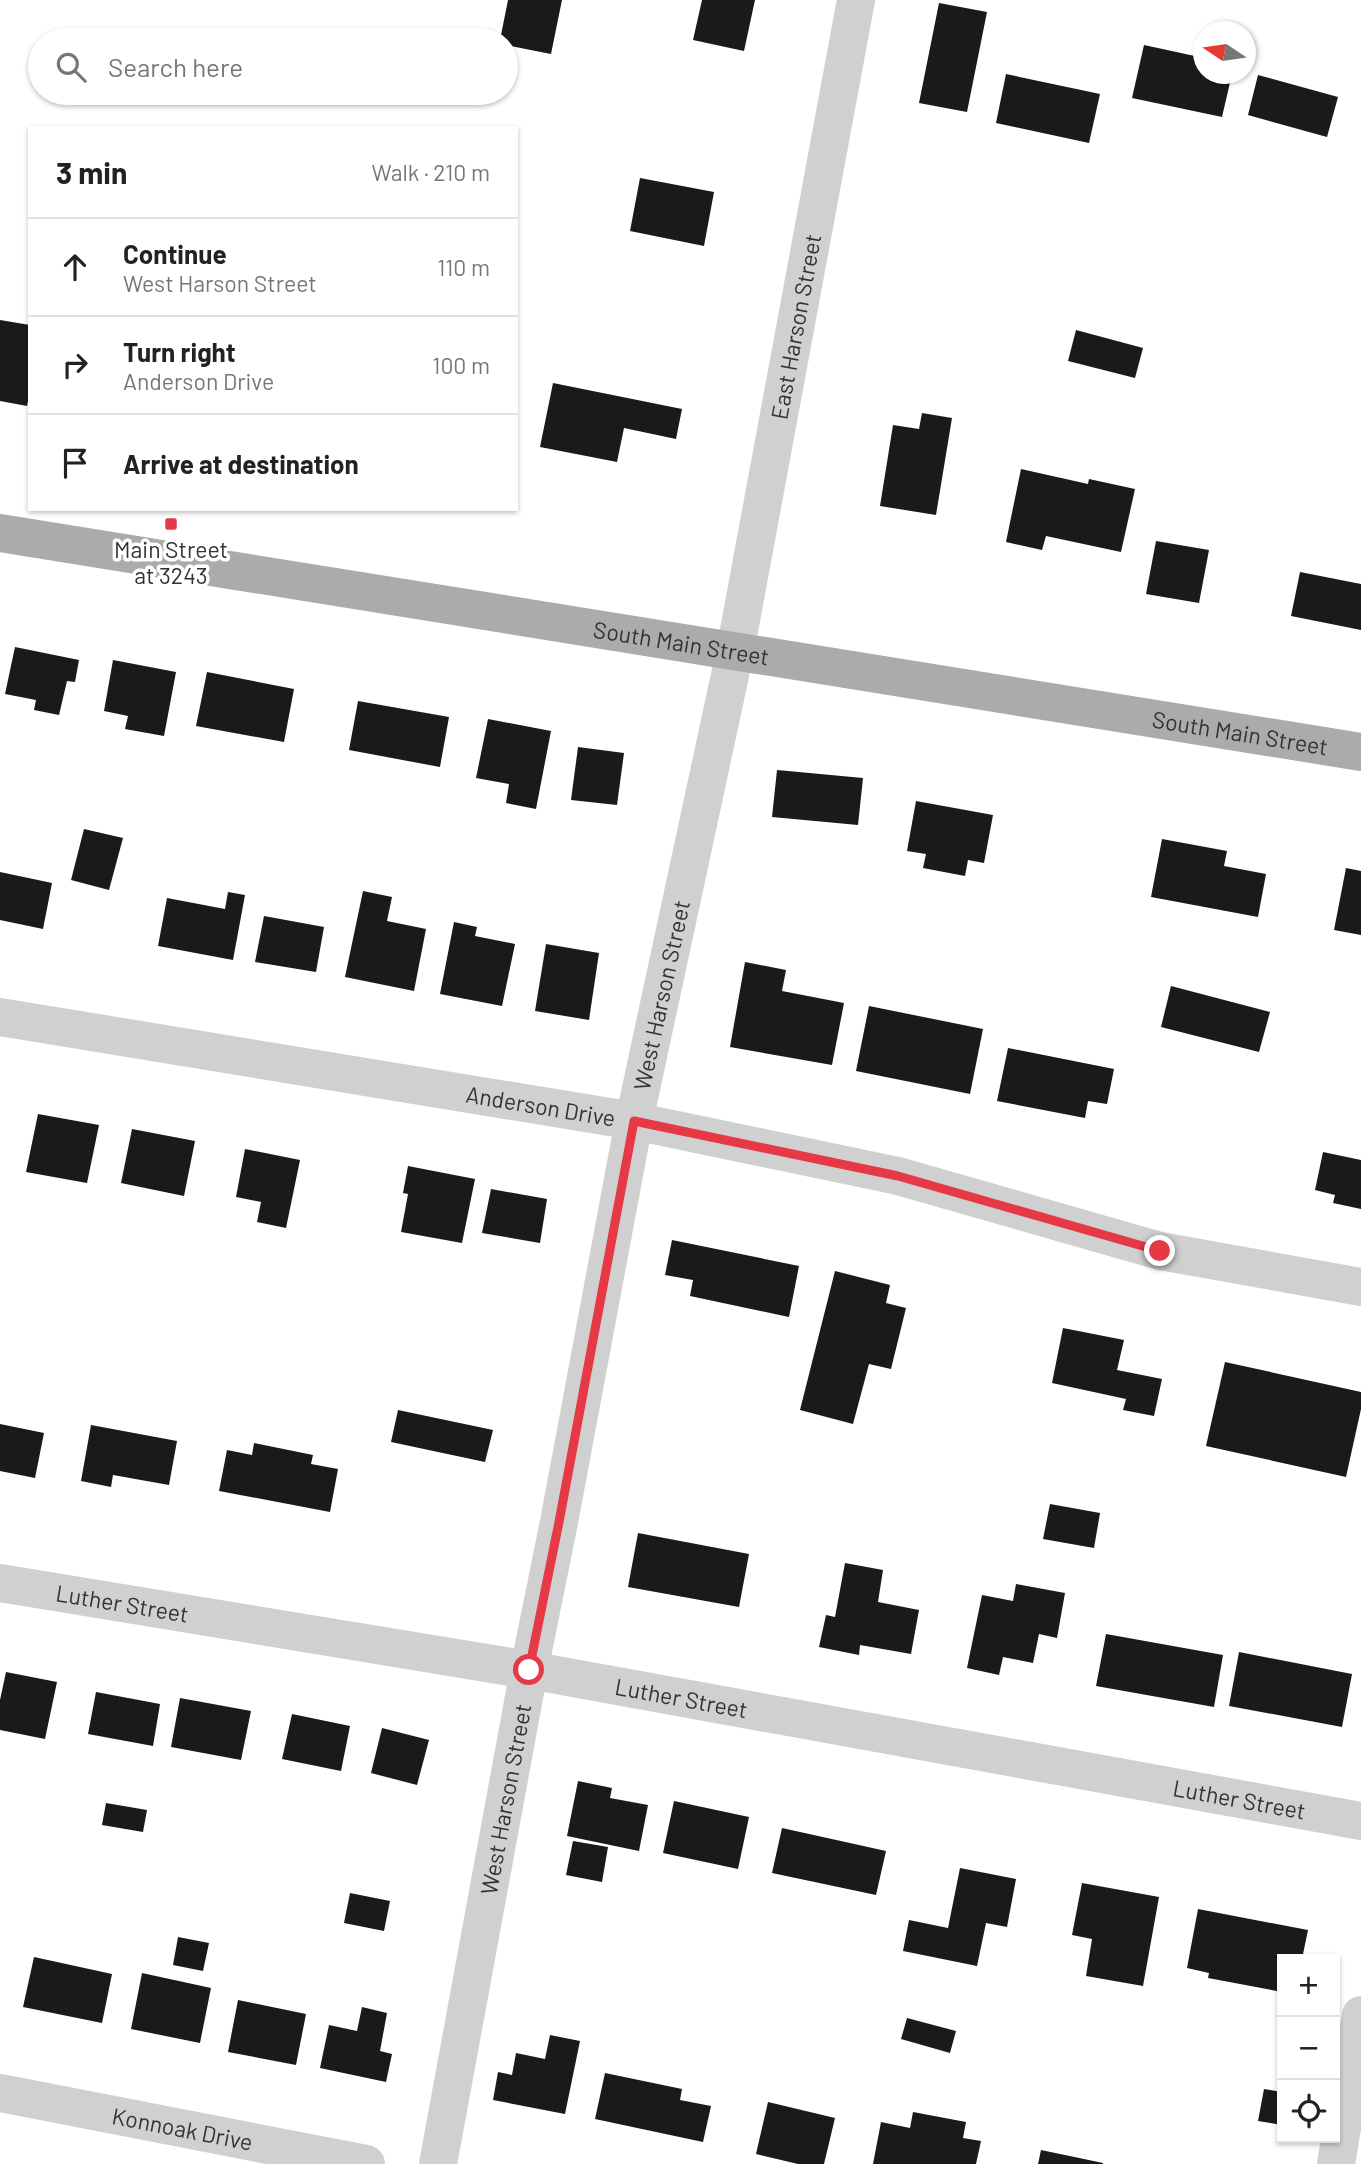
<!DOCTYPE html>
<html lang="en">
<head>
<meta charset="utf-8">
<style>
  :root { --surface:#fff; --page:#f2f2f2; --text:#222; --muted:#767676; --line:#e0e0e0 }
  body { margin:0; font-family:Barlow,sans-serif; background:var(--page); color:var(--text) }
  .controls { position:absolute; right:21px; bottom:21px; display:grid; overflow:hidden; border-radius:0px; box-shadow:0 2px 5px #0004 }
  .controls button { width:63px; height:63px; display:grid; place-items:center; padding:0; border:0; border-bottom:2px solid var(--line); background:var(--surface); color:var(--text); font:35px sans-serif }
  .compass { position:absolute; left:1193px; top:21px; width:63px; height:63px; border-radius:50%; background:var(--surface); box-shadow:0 2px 5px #0004; rotate:283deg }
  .stop { position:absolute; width:21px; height:21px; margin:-16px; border:5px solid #e63946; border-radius:50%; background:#fff }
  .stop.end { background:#e63946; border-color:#fff; box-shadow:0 2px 7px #0008 }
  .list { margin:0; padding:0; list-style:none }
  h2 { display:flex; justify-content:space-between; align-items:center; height:91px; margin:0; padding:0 28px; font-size:30px }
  h2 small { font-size:23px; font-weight:400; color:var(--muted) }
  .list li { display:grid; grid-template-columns:46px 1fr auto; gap:21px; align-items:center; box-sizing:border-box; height:98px; padding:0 28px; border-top:2px solid var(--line) }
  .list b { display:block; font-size:26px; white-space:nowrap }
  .list p { margin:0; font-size:23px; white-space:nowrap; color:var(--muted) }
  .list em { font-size:23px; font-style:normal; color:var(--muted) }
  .icon { flex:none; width:38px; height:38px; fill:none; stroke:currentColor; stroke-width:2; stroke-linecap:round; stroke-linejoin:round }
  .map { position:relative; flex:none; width:1361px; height:2164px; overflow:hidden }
  .search { position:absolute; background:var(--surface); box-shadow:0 2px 5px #0004; left:28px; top:28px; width:490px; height:77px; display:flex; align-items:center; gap:18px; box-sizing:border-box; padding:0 24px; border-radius:38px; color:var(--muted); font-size:26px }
  .panel { position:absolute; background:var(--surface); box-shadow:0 2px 5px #0004; left:28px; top:126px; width:490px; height:385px; border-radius:0px }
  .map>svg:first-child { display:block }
  .building { fill:#1a1a1a }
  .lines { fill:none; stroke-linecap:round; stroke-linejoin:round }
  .street { stroke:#d0d0d0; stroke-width:38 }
  .primary { stroke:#ababab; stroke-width:38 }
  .route { stroke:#e63946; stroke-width:9 }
  .poi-dot { fill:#e63946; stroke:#fff; stroke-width:2.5 }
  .labels { text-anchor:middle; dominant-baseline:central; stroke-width:7; stroke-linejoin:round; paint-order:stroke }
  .street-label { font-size:23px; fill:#333; stroke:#fff }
  .poi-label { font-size:23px; fill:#333; stroke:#fff }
</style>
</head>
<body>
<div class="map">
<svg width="1361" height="2164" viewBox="0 0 1361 2164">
  <rect width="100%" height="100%" fill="#fff"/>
  <path class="building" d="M508,0H562L551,54L506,45V40H500Z
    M702,0H755L744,51L693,40Z
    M939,3L987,12L967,112L919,103Z
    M1144,45L1204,58V74H1232L1222,117L1132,98Z
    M1006,74L1100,94L1089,143L996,123Z
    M1258,75L1338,97L1327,137L1248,115Z
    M640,178L714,192L704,246L630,231Z
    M0,320L30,325V391L27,406L0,401Z
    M1076,330L1143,348L1135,378L1068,361Z
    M553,383L682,409L676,439L624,428L617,462L540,447Z
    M922,413L952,418L936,515L880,506L893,425L919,429Z
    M1021,469L1088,484L1089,479L1135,489L1121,552L1046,536L1042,550L1006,542Z
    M1156,541L1209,550L1199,603L1146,594Z
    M1300,572L1361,584V630L1291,616Z
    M15,647L79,660L75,682L67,681L59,715L34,710L36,700L5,694Z
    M113,660L176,672L164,736L125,729L128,716L104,711Z
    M207,672L294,689L284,742L196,726Z
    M358,701L449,717L440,767L349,750Z
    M488,719L551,731L536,809L506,803L509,784L476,778Z
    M578,747L624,753L617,805L571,800Z
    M777,770L863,778L858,825L772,817Z
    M916,801L993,815L984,863L968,860L965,876L923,868L926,854L907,851Z
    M84,829L123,838L109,890L71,880Z
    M1162,839L1227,851L1224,866L1266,874L1258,917L1151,897Z
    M1346,868L1361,871V935L1334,930Z
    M0,872L52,883L43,929L0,920Z
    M363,891L392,897L387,921L426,929L414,991L345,977Z
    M228,892L245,895L233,960L158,946L167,898L225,909Z
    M264,916L324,927L316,972L255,962Z
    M454,922L477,927L475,936L515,944L502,1006L440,994Z
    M546,944L599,953L589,1020L535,1011Z
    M745,962L786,970L782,991L844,1003L832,1065L730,1047Z
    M1171,986L1270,1012L1259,1052L1161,1027Z
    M869,1006L983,1029L970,1094L856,1071Z
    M1008,1048L1114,1069L1107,1104L1088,1101L1085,1118L997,1101Z
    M38,1114L99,1125L87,1183L26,1172Z
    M132,1129L195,1141L184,1196L121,1183Z
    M245,1149L300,1160L286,1228L257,1222L261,1202L236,1197Z
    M1323,1152L1361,1160V1209L1333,1203L1335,1195L1315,1190Z
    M408,1166L475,1179L462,1243L401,1232L408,1194L403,1193Z
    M491,1189L547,1199L540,1243L482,1233Z
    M672,1240L799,1266L789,1317L690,1296L693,1280L665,1275Z
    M835,1271L890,1285L886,1303L906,1308L891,1369L869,1364L853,1424L800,1410Z
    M1063,1328L1124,1340L1117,1370L1162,1379L1154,1416L1123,1410L1126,1399L1052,1383Z
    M1225,1362L1361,1392V1409L1346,1477L1206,1446Z
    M398,1410L493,1430L485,1462L391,1442Z
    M0,1424L44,1433L35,1478L0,1471Z
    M91,1425L177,1441L169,1485L113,1475L111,1487L81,1481Z
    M254,1443L313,1455L311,1464L338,1469L330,1512L219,1491L227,1450L252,1455Z
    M1050,1504L1100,1513L1094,1548L1043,1539Z
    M638,1533L749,1554L739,1607L628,1587Z
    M845,1563L883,1570L878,1602L919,1610L911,1654L860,1645L859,1655L819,1647L826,1615L835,1617Z
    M1016,1584L1065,1593L1057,1638L1039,1634L1033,1663L1003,1657L999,1675L967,1668L982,1595L1013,1601Z
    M1106,1634L1223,1655L1214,1707L1096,1686Z
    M1239,1652L1352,1674L1342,1727L1229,1706Z
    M6,1672L57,1682L45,1739L0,1730V1700Z
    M96,1692L160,1704L153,1746L88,1734Z
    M180,1698L251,1711L241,1760L171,1747Z
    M292,1714L350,1726L341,1771L282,1759Z
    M382,1728L429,1740L417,1785L371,1773Z
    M578,1781L612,1788L610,1798L648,1805L639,1851L567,1836Z
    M674,1801L749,1817L738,1869L663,1853Z
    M106,1803L147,1810L143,1832L102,1825Z
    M782,1828L886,1851L876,1895L772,1873Z
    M573,1841L608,1847L602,1882L566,1875Z
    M960,1868L1016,1879L1007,1927L986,1923L977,1966L903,1951L909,1920L948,1928Z
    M1082,1883L1159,1897L1143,1986L1086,1976L1092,1939L1072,1935Z
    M350,1893L390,1901L384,1931L344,1923Z
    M1198,1909L1308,1930L1302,1959H1282V1992L1208,1978L1209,1973L1187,1968Z
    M178,1937L209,1943L203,1971L173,1965Z
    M34,1957L112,1974L102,2023L23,2007Z
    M142,1973L211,1988L200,2043L131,2029Z
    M238,2000L306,2014L296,2065L228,2052Z
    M362,2007L387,2013L380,2051L392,2054L386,2082L320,2068L329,2025L357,2031Z
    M907,2018L956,2031L950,2053L901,2039Z
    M550,2035L580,2041L565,2114L493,2100L498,2072L512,2075L516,2053L545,2059Z
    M605,2073L682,2089L680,2100L711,2106L703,2142L595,2119Z
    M1264,2089L1282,2092V2125L1258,2121Z
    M768,2102L835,2118L824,2164H798L756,2154Z
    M913,2112L966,2122L963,2138L981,2141L976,2164H873L881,2122L910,2128Z
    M1041,2150L1103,2163V2164H1038Z"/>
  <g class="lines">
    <g class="street">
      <path id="s1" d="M0,1017L634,1121L898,1176L1160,1251L1361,1287"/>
      <path id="s2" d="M0,1583L529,1670L1361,1821"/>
      <path id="s3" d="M0,2093L366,2164"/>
      <path id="s4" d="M438,2164L529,1670L559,1522L634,1121L735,652L856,0"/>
      <path d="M1336,2164L1361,2015"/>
    </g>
    <path class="primary" id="s5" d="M0,533L1361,752"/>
  </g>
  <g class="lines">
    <path class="route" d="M529,1670L559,1522L634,1121L898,1176L1160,1251"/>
  </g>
  <rect class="poi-dot" x="164" y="517" width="14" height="14" rx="3.5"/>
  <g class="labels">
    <g class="street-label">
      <text stroke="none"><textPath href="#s4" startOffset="1872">East Harson Street</textPath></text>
      <text stroke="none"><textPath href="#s5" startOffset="690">South Main Street</textPath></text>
      <text stroke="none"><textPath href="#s5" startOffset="1256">South Main Street</textPath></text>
      <text stroke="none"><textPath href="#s4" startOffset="1190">West Harson Street</textPath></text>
      <text stroke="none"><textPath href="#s1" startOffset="548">Anderson Drive</textPath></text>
      <text stroke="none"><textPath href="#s2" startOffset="124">Luther Street</textPath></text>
      <text stroke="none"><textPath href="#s2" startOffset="691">Luther Street</textPath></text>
      <text stroke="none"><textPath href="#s4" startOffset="371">West Harson Street</textPath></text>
      <text stroke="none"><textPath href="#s2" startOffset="1258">Luther Street</textPath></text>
      <text stroke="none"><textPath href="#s3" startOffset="186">Konnoak Drive</textPath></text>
    </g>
    <g class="poi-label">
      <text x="171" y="549">Main Street<tspan x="171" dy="26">at 3243</tspan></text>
    </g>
  </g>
</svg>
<div class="controls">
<button>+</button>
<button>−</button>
<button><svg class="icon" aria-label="locate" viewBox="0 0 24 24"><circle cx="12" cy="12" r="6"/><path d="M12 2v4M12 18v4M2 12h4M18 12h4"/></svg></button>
</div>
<svg class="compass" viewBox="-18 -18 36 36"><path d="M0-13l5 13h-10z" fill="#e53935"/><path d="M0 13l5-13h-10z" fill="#767676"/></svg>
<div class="stop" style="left:529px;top:1670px"></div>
<div class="stop end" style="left:1160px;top:1251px"></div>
<div class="search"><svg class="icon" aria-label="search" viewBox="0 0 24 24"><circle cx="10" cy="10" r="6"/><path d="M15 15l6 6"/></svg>Search here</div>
<section class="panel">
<h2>3 min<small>Walk · 210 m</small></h2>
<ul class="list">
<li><svg class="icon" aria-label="ahead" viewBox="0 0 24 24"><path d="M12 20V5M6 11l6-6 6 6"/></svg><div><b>Continue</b><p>West Harson Street</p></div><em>110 m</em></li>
<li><svg class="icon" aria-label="right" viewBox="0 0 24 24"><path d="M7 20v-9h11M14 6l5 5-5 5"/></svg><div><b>Turn right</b><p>Anderson Drive</p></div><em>100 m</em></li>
<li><svg class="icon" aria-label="arrive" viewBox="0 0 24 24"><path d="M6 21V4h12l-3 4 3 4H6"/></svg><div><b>Arrive at destination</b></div></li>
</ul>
</section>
</div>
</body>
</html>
